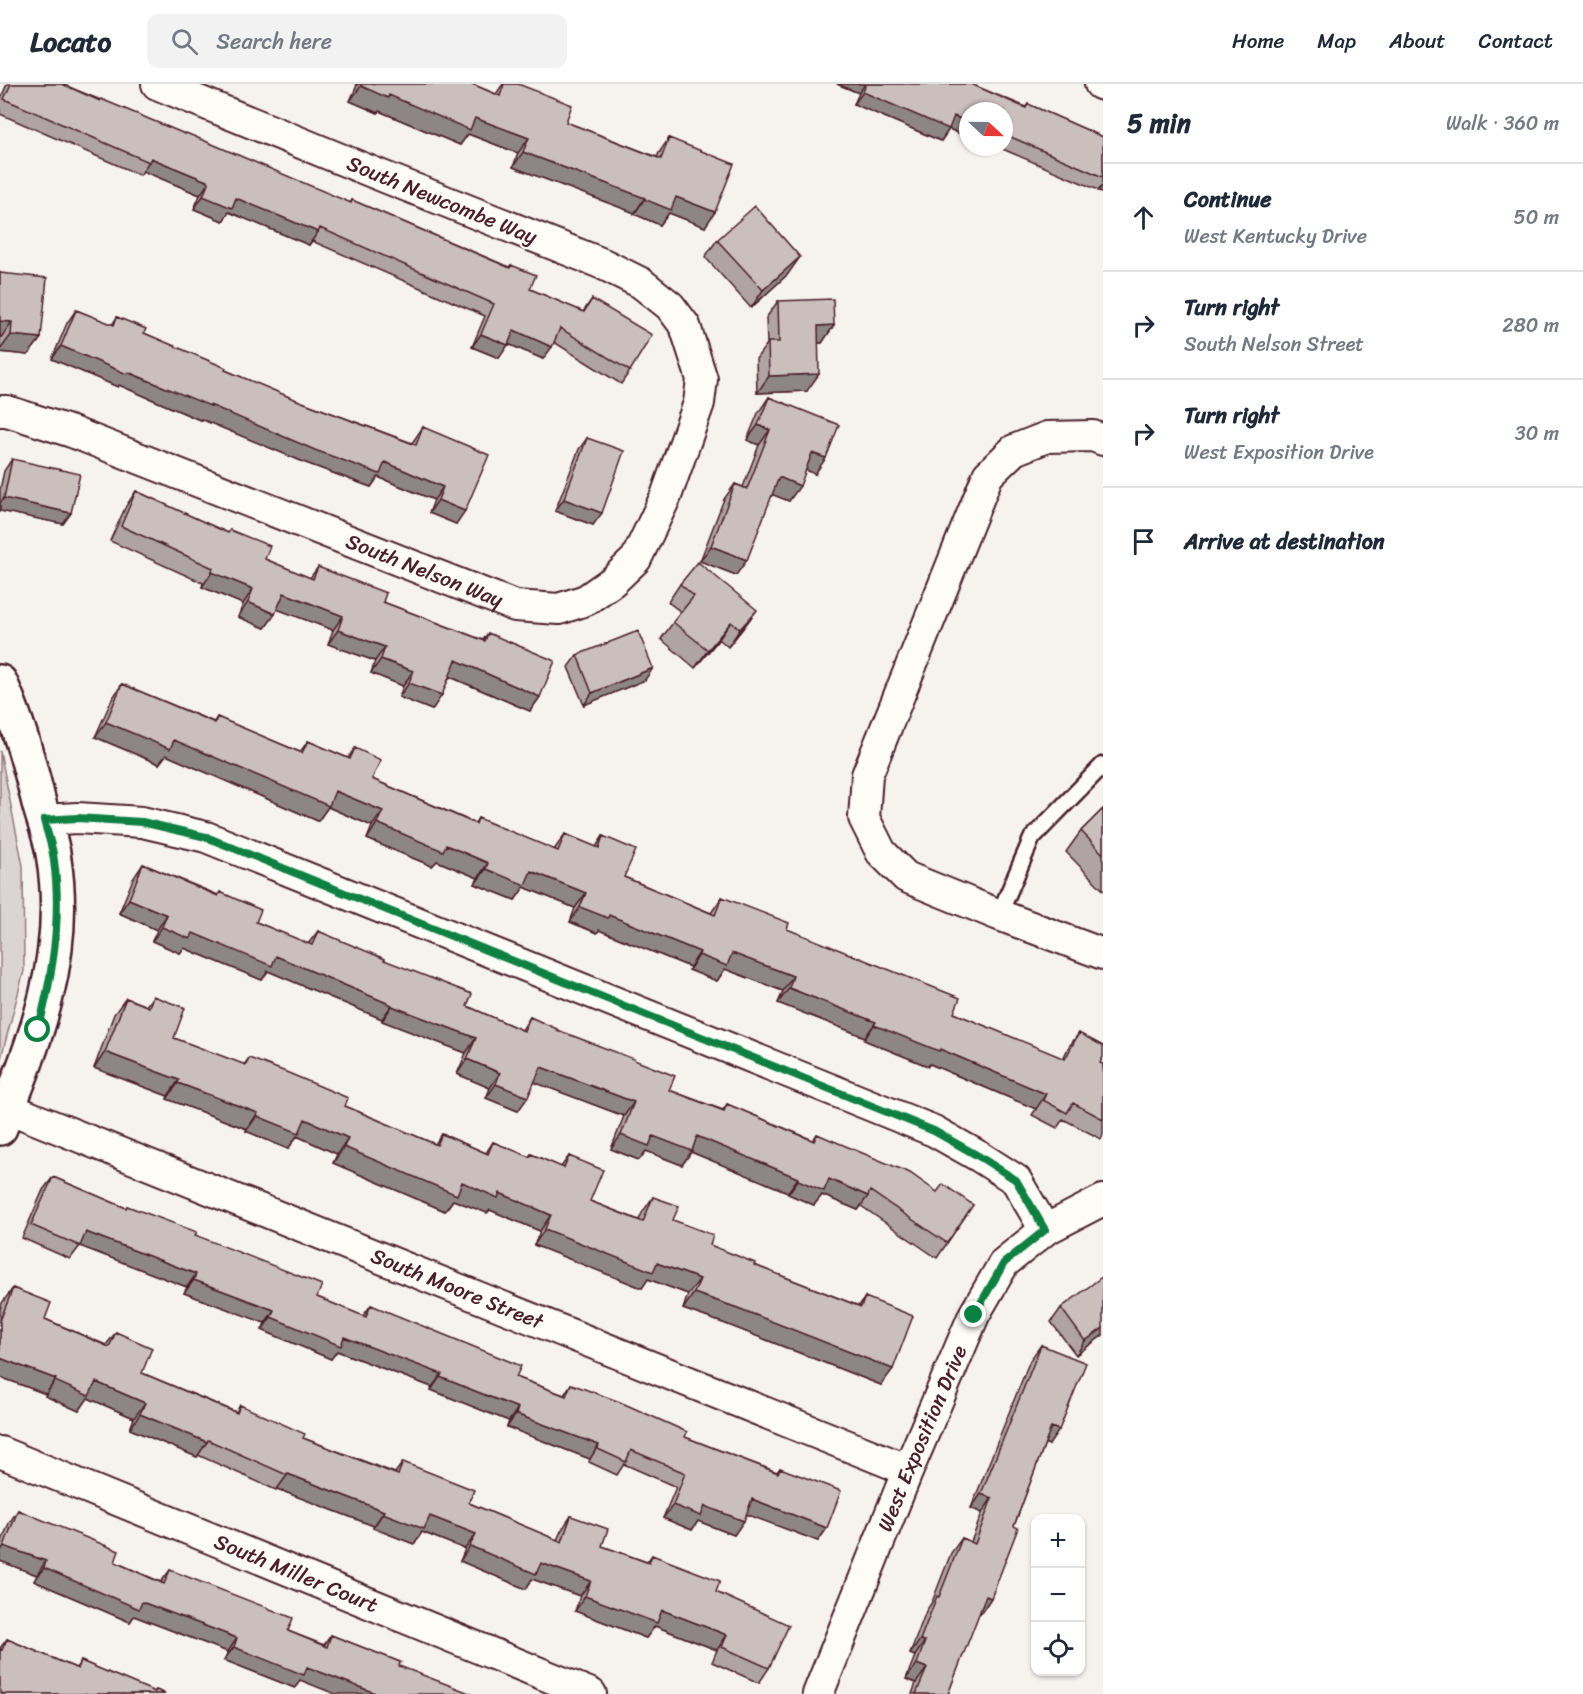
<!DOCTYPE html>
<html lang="en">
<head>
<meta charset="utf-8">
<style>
  :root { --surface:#fff; --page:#f2f2f3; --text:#1f2937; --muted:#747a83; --line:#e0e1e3 }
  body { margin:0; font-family:Sriracha,sans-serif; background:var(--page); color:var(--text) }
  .controls { position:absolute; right:18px; bottom:18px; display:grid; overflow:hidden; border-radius:12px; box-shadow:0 2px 4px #0004 }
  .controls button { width:54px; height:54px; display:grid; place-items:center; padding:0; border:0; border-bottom:2px solid var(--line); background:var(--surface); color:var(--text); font:30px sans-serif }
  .compass { position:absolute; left:959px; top:18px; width:54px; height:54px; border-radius:50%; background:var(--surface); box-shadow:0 2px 4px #0004; rotate:112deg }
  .stop { position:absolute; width:18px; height:18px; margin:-14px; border:4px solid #0b8043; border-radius:50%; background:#fff }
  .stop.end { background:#0b8043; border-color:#fff; box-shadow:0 2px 6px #0008 }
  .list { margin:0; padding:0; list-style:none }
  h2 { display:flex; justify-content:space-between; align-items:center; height:78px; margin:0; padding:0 24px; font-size:26px }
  h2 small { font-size:20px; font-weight:400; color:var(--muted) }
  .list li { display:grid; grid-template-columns:39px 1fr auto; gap:18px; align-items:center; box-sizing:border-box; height:108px; padding:0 24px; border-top:2px solid var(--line) }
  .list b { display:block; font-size:22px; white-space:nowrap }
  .list p { margin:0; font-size:20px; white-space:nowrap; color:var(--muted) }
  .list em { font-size:20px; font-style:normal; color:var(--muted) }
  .icon { flex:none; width:33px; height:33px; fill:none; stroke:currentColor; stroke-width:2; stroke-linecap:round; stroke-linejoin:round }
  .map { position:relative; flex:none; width:1103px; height:1610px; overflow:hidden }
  header { display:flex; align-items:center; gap:36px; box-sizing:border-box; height:84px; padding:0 30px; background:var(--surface); border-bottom:2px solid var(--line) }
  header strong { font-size:28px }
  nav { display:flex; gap:33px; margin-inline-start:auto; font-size:21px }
  .search { width:420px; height:54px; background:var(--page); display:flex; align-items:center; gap:15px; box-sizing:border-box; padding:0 21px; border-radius:12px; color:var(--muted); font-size:22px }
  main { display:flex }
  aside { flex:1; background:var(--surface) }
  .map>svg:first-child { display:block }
  .green { fill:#dcd4d2; stroke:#937a7e; stroke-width:1.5 }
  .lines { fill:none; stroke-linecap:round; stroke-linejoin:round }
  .lane-casing { stroke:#4a1f2b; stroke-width:20 }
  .street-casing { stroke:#4a1f2b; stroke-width:34 }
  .secondary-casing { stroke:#4a1f2b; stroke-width:38 }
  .lane { stroke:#fdfcf7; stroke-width:15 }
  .street { stroke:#fdfcf7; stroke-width:30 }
  .secondary { stroke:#fdfcf7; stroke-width:33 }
  .wall { fill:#afa4a3; stroke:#4a1f2b; stroke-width:1.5 }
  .shaded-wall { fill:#8e8685; stroke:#4a1f2b; stroke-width:1.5 }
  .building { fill:#cbbfbe; stroke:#4a1f2b; stroke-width:1.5 }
  .route { stroke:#0b8043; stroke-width:8 }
  .labels { text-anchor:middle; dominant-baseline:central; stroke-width:4.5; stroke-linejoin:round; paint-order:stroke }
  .street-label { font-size:21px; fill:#4a1f2b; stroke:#fdfcf7 }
</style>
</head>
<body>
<header>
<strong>Locato</strong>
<div class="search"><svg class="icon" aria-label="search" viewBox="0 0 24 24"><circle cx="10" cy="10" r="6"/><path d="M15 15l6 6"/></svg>Search here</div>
<nav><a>Home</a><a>Map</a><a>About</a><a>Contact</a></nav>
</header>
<main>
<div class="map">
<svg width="1103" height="1610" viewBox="0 0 1103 1610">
  <rect width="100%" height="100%" fill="#f6f3ef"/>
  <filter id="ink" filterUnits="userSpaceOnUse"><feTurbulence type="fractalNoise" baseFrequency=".0167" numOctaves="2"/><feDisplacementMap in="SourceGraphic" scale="12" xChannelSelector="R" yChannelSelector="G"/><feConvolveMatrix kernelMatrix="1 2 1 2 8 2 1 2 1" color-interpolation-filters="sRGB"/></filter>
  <g filter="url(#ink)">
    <path class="green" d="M0,667L23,782L24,887L0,978Z"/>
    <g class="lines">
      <defs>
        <path id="lane" d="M999,831L1032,754L1103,681"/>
        <g id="street">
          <path d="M1100,0L1103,1"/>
          <path id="s1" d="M0,327H7L72,348L515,522L559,525L586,516L613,497L636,475L666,412L699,319L702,295L685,242L670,222L641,199L603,180L377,90L157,0"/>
          <path d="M1103,356L1093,352L1047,353L1014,366L988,391L867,691L864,734L881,768L906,793L999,831L1103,870"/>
          <path d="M44,736L77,734L142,738L206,753L934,1047L980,1073L1016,1096L1045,1146"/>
          <path id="s2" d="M8,1024L908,1386"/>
          <path id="s3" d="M0,1368L591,1610"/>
          <path id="s4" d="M818,1610L908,1386L974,1231L1004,1179L1045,1146L1103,1116"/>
        </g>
        <path id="secondary" d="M0,598C18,637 29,677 39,719C44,738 52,757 54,776C69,873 35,957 0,1044"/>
      </defs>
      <use href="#lane" class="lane-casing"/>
      <use href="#street" class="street-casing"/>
      <use href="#secondary" class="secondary-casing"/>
      <use href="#lane" class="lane"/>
      <use href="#street" class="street"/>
      <use href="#secondary" class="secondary"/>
    </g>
    <path class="wall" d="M7,0H62L350,119L352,116L509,183L511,181L530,205L583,228L592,215L630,287L621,300L554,258L543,275L508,260L499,274L472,263L485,232L312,157L309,161L229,128L223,137L194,125L200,111L143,87L140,91L0,30V16Z
      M355,0H472L496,10L503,0H518L566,38L657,73L659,69L669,54L705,143L669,129L660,141L634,130L635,129L513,83L518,69L468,50L460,61L379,27L378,29L350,17L357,1Z
      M837,0H971L1026,23L1028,20L1103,53V108L998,63H1004V27H968V53L949,45L941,57L854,20L859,9Z
      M717,156L788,190L751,224L705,173Z
      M0,189L41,254L28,271L0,268Z
      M778,217L834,241L822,259H818L807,307L757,309L756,275L767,260L766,234Z
      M76,226L112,241L117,233L144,249L225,286L294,315L412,359L423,343L456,440L429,429L434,416L378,393L371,403L306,379L201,335L200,336L119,301L118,303L52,275L67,239Z
      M769,313L815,390L806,386L789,417L772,410L736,491L700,477L724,415L735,400L743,403L759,361L747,356L758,329Z
      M587,354L593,441L555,427L579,365Z
      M12,375L71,429L63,440L0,427V405L4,387Z
      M136,407L228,449L230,446L265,475L310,494L318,483L383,518L483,556L488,549L540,613L530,627L450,593L432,626L399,613L403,602L371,589L375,577L328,560L333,546L277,525L275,530L265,544L238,533L243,520L202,503L203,499L110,457L126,422Z
      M680,500L744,543L728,563L719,555L695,584L661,555L681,528L668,518Z
      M577,571L645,596L584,621L568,583Z
      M122,600L214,638L217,633L300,668L308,657L348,674L355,664L372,695L475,739L478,734L554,766L565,750L596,763L603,752L624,793L711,829L722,813L954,929L1063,975L1068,964L1079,949L1100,979L1103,980V1051L1101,1055L1063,1035L1057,1044L1032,1031L1036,1025L930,980L928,982L864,956L865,953L778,919L783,907L725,885L717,897L689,886L690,883L599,846L597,849L570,838L575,824L524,803L515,816L475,800L478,794L437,777L432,782L367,755L372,742L328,723L318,737L166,671L159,680L95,653L112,615Z
      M1103,725V806L1066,768L1081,747Z
      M143,780L218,811L220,808L256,838L308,860L318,847L384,876L467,922L522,946L530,933L557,946L634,976L669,1006L723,1026L727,1020L813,1056L817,1050L937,1108L973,1121L937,1174L861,1122L858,1126L822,1111L814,1121L788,1110V1108L691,1068L682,1081L646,1067L639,1076L611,1065L624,1032L534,998L518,1027L486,1014L490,1004L457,990L466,969L382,937V935L268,887L262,896L184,864L180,869L152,857L157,846L119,829L133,795Z
      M153,912L174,954L244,981L249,974L345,1022L435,1060L442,1050L486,1069L493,1058L529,1073L531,1070L561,1083L569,1072L590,1117L639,1136L642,1129L653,1113L673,1136L710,1161L754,1181L859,1222L865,1213L881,1301L726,1240L683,1225L688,1210L648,1195L642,1204L534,1161L540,1147L490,1126L487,1129L453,1116L445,1127L333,1079L337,1070L297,1052L288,1065L246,1047L247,1045L167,1015L168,1012L94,984L114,930L126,914L146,922Z
      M53,1093L126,1124L127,1122L195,1151L317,1213L363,1232L371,1221L516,1293L564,1311L571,1300L685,1353L777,1388L780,1384L827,1444L818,1457L747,1430L734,1451L698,1437L692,1446L663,1434L676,1403L624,1380L617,1391L589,1378L590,1375L507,1343L509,1337L431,1306L432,1303L337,1267L331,1275L262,1246L265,1239L184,1209L187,1203L80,1162L70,1175L22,1154L43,1106Z
      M13,1204L45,1235L106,1261L116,1248L142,1289L236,1328L240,1321L303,1354L395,1389L403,1378L469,1419L557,1456L561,1447L571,1432L602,1462L647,1478L652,1471L716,1508L769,1584L759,1599L712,1578L717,1566L655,1542L646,1554L575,1527L580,1512L532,1495L526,1505L460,1477L465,1465L422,1448L414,1460L373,1444L374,1442L277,1405L276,1406L198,1371L197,1373L130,1345L134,1334L88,1314L79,1327L45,1312L46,1310L0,1293V1225L2,1219Z
      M1061,1224L1103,1251L1076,1271L1051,1238Z
      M1041,1261L1049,1361L1045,1359L1014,1442L991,1514L981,1529L979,1528L948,1610H912L916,1599L906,1595L915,1572L910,1570L926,1527L932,1518L951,1469L962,1454L971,1458L982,1429L971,1424L1030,1276Z
      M18,1426L115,1478L161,1498L170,1486L288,1547L324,1561L331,1551L400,1578L300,1596L295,1604L224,1576L228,1568L134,1532L130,1538L34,1497L37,1491L0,1477V1462L9,1439Z
      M7,1555L76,1584L81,1577L154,1608L156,1606L165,1610H0V1564Z"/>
    <path class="shaded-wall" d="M837,0H865L859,9Z
      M361,2L389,11L475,34L529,54L518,69L468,50L460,61L379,27L378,29L350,17Z
      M863,8L954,32L968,38V53L949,45L941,57L854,20Z
      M523,68L645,114L635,129L513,83Z
      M151,74L209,98L200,111L143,87Z
      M1103,100V108L1098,107Z
      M203,112L236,114L318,148L309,161L229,128L223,137L194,125Z
      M676,113L715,128L705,143L669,129L660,141L634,130L644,115Z
      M800,173L788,190L751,224L763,206Z
      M0,237L12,238L0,255Z
      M834,241L822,259H806L818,242Z
      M514,246L552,263L543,275L506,259Z
      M481,250L508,261L499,274L472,263Z
      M11,251L41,254L28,271L0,268V266Z
      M61,262L210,321L385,378L443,403L434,416L378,393L371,403L306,379L201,335L200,336L119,301L118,303L52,275Z
      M819,290L807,307L757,309L769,292Z
      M758,341L770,346L759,361L747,356Z
      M812,369L826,374L815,390L802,384Z
      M779,393L800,402L789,417L768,409Z
      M4,414L71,429L63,440L0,427V419Z
      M564,415L602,429L593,441L555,427Z
      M438,416L465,427L456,440L429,429Z
      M711,462L747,476L736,491L700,477Z
      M212,488L253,505L243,520L202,503Z
      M284,509L343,532L333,546L274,524Z
      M248,518L275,530L265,544L238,533Z
      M757,526L744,543L728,563L740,545Z
      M731,538L719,555L695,584L708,566Z
      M338,546L385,563L375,577L328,560Z
      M381,575L413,587L403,602L371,589Z
      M456,576L540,613L530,627L446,591Z
      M653,584L645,596L584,621L592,609Z
      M409,599L442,611L432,626L399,613Z
      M106,638L174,656L335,707L383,727L372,742L328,723L318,737L166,671L159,680L95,653Z
      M377,739L446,761L488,779L478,794L437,777L432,782L367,755Z
      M486,785L531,787L586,809L575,824L524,803L515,816L475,800Z
      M129,815L167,831L157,846L119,829Z
      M580,823L609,831L700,868L690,883L599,846L597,849L570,838Z
      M162,843L193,849L276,872L392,921L382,935L268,887L262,896L184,864L180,869L152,857Z
      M732,869L793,892L783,907L725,885L717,897L689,886L699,871Z
      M789,904L876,938L865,953L778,919Z
      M392,922L476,954L466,969L382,937Z
      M874,941L940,965L1046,1010L1036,1025L930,980L928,982L864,956Z
      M105,968L179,996L168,1012L94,984Z
      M467,975L500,989L490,1004L457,990Z
      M541,983L634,1018L624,1032L531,997Z
      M178,999L258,1029L247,1045L167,1015Z
      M496,1000L528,1013L518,1027L486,1014Z
      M257,1032L305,1035L348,1054L337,1070L297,1052L288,1065L246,1047Z
      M621,1051L697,1052L798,1094L788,1108L691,1068L682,1081L646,1067L639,1076L611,1065Z
      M344,1063L500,1109L551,1131L540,1147L490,1126L487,1129L453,1116L445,1127L333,1079Z
      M829,1095L868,1112L858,1126L822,1111L814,1121L788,1110L798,1096Z
      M545,1145L657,1179L700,1195L688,1210L648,1195L642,1204L534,1161Z
      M86,1148L196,1190L187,1203L77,1161Z
      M194,1196L274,1226L265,1239L184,1209Z
      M694,1209L738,1224L893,1285L881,1301L726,1240L683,1225Z
      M271,1233L344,1253L442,1290L432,1303L337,1267L331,1275L262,1246Z
      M1103,1244V1251L1076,1271L1085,1257Z
      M0,1274L56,1295L46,1310L0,1293Z
      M440,1293L518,1324L509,1337L431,1306Z
      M55,1297L96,1298L145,1319L134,1334L88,1314L79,1327L45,1312Z
      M140,1330L207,1358L197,1373L130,1345Z
      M516,1330L599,1361L590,1375L507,1343Z
      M1051,1343L1059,1346L1049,1361L1041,1358Z
      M288,1390L384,1427L374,1442L277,1405Z
      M981,1410L992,1414L982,1429L971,1424Z
      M752,1415L827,1444L818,1457L743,1429Z
      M673,1421L705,1422L744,1437L734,1451L698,1437L692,1446L663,1434Z
      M383,1429L430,1432L476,1450L465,1465L422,1448L414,1460L373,1444Z
      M4,1462L46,1477L37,1491L0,1477V1468Z
      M470,1462L541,1479L591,1497L580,1512L532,1495L526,1505L460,1477Z
      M44,1484L142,1518L237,1554L228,1568L134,1532L130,1538L34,1497Z
      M585,1512L662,1526L727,1551L717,1566L655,1542L646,1554L575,1527Z
      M986,1512L991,1514L981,1529L975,1527Z
      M920,1556L925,1557L915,1572L910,1570Z
      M234,1563L307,1583L378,1610H335L300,1596L295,1604L224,1576Z
      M917,1580L927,1584L916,1599L906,1595Z"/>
    <path class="building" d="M11,0H62L100,17L101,15L185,50L186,49L351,119L352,116L510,184L511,181L536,191L530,205L584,228L592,215L652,251L630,287L560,244L552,263L514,246L508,261L481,250L494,220L320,144L318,148L236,114L232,124L203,112L209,98L151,74L149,78L4,15Z
      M361,0H472L500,12L504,0H518L572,21L566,38L661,75L669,54L734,80L715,128L676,113L671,126L644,115L645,114L523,68L529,54L475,34L470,46L389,11L388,14L361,2Z
      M866,0H971L1026,24L1028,20L1103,53V93L1004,50V27H968V38L954,32L949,45L863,8Z
      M755,122L800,173L763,206L717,156Z
      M0,189L47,194L41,254L11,251L12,238L0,237Z
      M833,215L834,241L818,242L819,290L769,292L768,258H779L778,217Z
      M76,226L114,241L117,233L146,245L144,249L226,284L225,286L294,315L416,361L423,343L489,371L465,427L438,416L443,403L385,378L380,390L315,366L210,321V322L128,288L127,290L61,262Z
      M769,313L839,341L826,374L812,369L800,402L779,393L747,476L711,462L735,400L747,405L770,346L758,341Z
      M587,354L624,367L602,429L564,415Z
      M12,375L80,390L71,429L4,414Z
      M136,407L228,449L230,446L270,462L265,475L313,495L318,483L386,509L383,518L485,557L488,549L555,577L540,613L456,576L442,611L409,599L413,587L381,575L385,563L338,546L343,532L284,509L275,530L248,518L253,505L212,488L213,484L121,442Z
      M698,478L757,526L740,545L731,538L708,566L673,538L694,512L680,500Z
      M638,547L653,584L592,609L577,571Z
      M122,600L215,639L217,633L302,669L308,657L350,675L355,664L381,676L372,695L476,740L478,734L558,767L565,750L599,764L603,752L636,766L624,793L715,831L722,813L789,839L787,845L960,914L954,929L1065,975L1079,949L1103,962V973L1100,979L1103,980V1035L1073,1019L1067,1029L1043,1016L1046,1010L940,965L939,967L874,941L876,938L789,904L793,892L732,869L727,882L699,871L700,868L609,831L608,834L580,823L586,809L531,787L525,801L486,785L488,779L446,761L443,767L377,739L383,727L335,707L329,722L174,656L170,665L106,638Z
      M1103,725V770L1081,747Z
      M143,780L218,812L220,808L261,826L256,838L312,861L318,847L385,875L384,876L472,910L467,922L524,947L530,933L557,945V946L634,975V976L675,992L669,1006L724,1027L727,1020L814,1057L817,1050L910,1089L937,1108L943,1100L973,1121L947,1159L870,1107L868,1112L829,1095L824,1107L798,1096V1094L697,1052L692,1067L653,1052L649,1062L621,1051L634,1018L541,983L528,1013L496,1000L500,989L467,975L476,954L392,922V921L276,872L272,882L193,849L190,855L162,843L167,831L129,815Z
      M153,912L185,924L174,954L246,981L249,974L286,988L348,1014L345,1022L437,1061L442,1050L488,1070L493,1058L530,1073L531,1070L564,1084L569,1072L603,1086L590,1117L643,1138L653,1113L679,1122L673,1136L713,1151L710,1161L755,1179L754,1181L861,1223L865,1213L913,1232L893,1285L738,1224L694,1209L700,1195L657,1179L653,1188L545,1145L551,1131L500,1109L498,1114L462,1098L457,1111L344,1063L348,1054L305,1035L299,1049L257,1032L258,1029L178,999L179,996L105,968L126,914L149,923Z
      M53,1093L126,1124L127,1122L197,1148L195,1151L322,1201L317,1213L366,1233L371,1221L521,1282L516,1293L566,1312L571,1300L620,1318L687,1348L685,1353L778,1389L780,1384L841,1407L827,1444L752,1415L744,1437L705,1422L701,1432L673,1421L685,1389L631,1366L626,1378L598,1365L599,1361L516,1330L518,1324L440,1293L442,1290L344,1253L341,1262L271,1233L274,1226L194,1196L196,1190L86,1148L80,1162L31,1141Z
      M1103,1192V1244L1085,1257L1061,1224Z
      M13,1204L51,1219L45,1235L109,1263L116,1248L152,1264L142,1289L237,1329L240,1321L305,1350L303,1354L398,1391L403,1378L474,1406L469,1419L562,1458L571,1432L608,1445L602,1462L649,1479L652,1471L720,1497L716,1508L789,1541L769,1584L722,1563L727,1551L662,1526L657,1539L585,1512L591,1497L541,1479L536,1490L470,1462L476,1450L430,1432L424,1445L383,1429L384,1427L288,1390L287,1391L208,1356L207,1358L140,1330L145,1319L96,1298L89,1312L55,1297L56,1295L0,1274V1237Z
      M1041,1261L1086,1279L1059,1346L1051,1343L1014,1442L1018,1444L991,1514L986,1512L948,1610H916L927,1584L917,1580L925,1557L920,1556L937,1512L939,1513L962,1454L975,1460L992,1414L981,1410Z
      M18,1426L119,1467L115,1478L164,1500L170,1486L293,1534L288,1547L327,1563L331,1551L400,1578L399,1582L472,1610H378L307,1583L304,1591L234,1563L237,1554L142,1518L139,1525L44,1484L46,1477L4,1462Z
      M7,1555L78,1585L81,1577L155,1608L156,1606L165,1610H4L0,1608V1565L2,1566Z"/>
  </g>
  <g class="lines" filter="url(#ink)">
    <path class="route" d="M38,946C53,891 62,834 54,777C53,763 47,749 44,736L77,734L142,738L206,753L934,1047L980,1073L1016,1096L1045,1146L1004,1179L974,1231"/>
  </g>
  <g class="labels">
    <g class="street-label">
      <text transform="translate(442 116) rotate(22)">South Newcombe Way</text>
      <text stroke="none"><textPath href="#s1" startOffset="454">South Nelson Way</textPath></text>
      <text stroke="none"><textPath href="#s2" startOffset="484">South Moore Street</textPath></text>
      <text stroke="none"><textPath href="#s4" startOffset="276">West Exposition Drive</textPath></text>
      <text stroke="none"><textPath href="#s3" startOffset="320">South Miller Court</textPath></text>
    </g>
  </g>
</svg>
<div class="controls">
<button>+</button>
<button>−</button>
<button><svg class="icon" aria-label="locate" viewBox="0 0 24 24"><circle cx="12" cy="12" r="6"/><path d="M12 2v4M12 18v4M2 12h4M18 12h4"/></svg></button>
</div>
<svg class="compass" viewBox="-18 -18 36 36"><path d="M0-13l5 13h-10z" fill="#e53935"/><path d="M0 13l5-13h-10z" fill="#747a83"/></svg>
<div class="stop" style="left:38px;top:946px"></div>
<div class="stop end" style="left:974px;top:1231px"></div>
</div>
<aside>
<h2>5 min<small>Walk · 360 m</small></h2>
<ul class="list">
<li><svg class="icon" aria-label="ahead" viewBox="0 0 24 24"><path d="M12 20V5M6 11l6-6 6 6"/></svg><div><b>Continue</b><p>West Kentucky Drive</p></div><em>50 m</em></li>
<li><svg class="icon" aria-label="right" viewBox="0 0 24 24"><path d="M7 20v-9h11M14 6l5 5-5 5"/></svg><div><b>Turn right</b><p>South Nelson Street</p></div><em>280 m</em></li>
<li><svg class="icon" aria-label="right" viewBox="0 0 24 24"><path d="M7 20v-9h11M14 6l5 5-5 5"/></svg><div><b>Turn right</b><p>West Exposition Drive</p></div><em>30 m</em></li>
<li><svg class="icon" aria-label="arrive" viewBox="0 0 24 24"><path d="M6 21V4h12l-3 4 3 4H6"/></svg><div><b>Arrive at destination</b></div></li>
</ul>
</aside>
</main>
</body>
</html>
